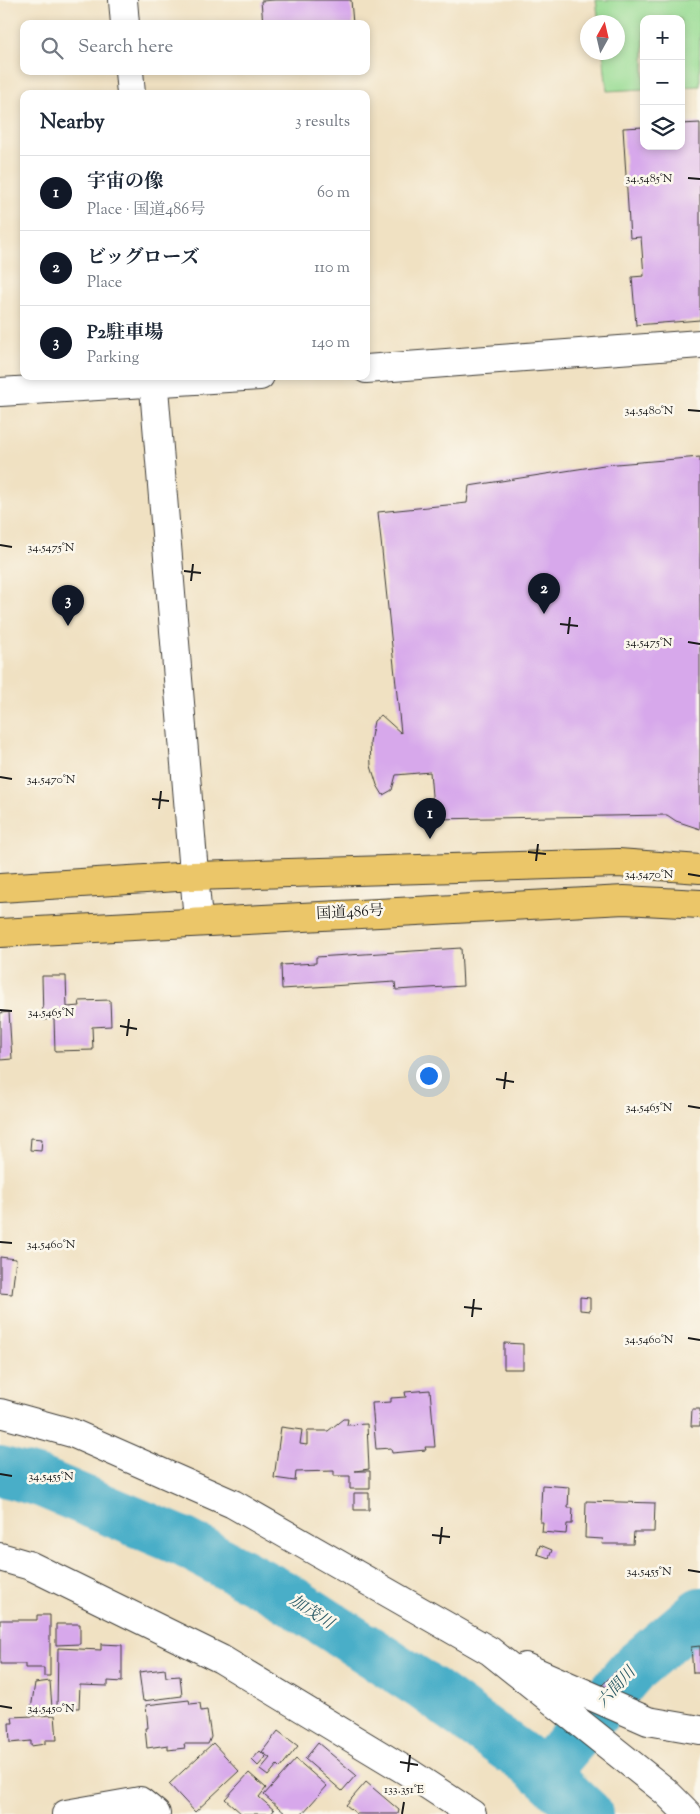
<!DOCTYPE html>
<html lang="en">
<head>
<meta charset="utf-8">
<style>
  :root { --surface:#fff; --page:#f6f6f7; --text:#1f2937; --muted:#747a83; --line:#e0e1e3; --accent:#111827 }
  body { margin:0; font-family:"Sorts Mill Goudy","Noto Serif JP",serif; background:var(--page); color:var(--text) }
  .controls { position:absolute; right:15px; top:15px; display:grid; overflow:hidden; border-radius:10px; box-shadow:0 2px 8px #0003 }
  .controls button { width:45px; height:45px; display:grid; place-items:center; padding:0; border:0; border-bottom:1px solid var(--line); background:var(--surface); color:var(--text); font:25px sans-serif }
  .compass { position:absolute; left:580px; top:15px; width:45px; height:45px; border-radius:50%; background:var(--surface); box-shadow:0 2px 8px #0003; rotate:8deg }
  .you { position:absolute; left:428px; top:1075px; width:18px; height:18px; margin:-12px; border:4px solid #fff; border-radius:50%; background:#1a73e8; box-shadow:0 0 0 8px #1a73e833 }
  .badge { display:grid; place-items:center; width:32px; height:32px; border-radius:50%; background:var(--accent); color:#fff; font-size:16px; font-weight:700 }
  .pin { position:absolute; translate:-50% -41px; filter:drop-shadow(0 1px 2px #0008) }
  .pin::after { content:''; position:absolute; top:26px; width:18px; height:15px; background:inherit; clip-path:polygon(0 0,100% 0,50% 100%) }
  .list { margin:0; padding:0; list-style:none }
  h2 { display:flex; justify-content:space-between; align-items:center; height:65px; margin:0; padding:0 20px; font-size:21px }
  h2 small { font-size:16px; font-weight:400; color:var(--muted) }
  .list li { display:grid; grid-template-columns:32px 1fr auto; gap:15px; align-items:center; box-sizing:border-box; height:75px; padding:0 20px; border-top:1px solid var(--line) }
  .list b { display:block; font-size:19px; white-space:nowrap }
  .list p { margin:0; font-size:16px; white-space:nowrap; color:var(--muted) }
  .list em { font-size:16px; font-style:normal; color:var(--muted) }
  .icon { flex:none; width:28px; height:28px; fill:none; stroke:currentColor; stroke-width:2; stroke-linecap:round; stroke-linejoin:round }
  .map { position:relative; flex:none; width:700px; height:1814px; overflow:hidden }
  .search { position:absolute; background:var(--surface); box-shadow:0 2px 8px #0003; left:20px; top:20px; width:350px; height:55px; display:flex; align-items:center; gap:12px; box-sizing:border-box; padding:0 18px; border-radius:10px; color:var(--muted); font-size:19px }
  .panel { position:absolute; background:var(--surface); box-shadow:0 2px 8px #0003; left:20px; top:90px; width:350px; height:290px; border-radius:10px }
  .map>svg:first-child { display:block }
  .green { fill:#9adc94; stroke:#5b7c58 }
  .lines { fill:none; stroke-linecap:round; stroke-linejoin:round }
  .river { stroke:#48aec8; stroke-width:50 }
  .building { fill:#d7a8eb }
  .minor-casing { stroke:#3c3a35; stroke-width:30 }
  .highway-casing { stroke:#3c3a35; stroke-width:30 }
  .minor { stroke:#fff; stroke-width:28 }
  .highway { stroke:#ebc669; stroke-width:28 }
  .ticks { fill:none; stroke:#1c1c1c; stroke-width:2 }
  .labels { text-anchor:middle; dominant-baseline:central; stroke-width:5; stroke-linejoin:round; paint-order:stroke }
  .street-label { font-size:15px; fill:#1c1c1c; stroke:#fbf7ec }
  .water-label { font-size:16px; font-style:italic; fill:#305e69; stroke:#fbf7ec }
  .ticks-label { font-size:12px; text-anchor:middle; fill:#1c1c1c; stroke:#fbf7ec; stroke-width:5; stroke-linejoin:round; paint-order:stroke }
</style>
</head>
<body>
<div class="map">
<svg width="700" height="1814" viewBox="0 0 700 1814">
  <rect width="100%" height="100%" fill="#fbf7ec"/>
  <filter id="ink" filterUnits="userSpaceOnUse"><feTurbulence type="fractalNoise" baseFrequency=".02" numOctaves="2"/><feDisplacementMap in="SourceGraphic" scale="10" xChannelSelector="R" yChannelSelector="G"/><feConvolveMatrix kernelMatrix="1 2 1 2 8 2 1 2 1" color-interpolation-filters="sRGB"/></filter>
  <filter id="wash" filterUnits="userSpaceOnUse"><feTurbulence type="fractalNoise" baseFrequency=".0096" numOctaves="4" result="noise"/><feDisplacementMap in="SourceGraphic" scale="20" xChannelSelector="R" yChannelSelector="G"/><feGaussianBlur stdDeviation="1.12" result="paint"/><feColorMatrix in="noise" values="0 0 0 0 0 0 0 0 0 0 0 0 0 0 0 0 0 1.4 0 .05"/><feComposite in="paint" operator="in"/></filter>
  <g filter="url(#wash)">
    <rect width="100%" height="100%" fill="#f0e1c2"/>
    <path class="green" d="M596,0H700V86L681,87V19H644V89L607,91L603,53L618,52V22H599Z"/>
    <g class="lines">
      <path class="river" d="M0,1471L43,1483L183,1542L283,1595L422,1685L544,1773L588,1814
        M544,1773L633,1669L700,1612"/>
    </g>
    <g id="blocks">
      <path class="building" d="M275,0H351L353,24H263L261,1Z
        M700,123V320L636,325L632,277L644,276L641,237L630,238L623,128L644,127V146H681V124Z
        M700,457V829L676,821L667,815L434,819L430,772L396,775L392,790L383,795L377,785L371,766L370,742L374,721L381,715L401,733L378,512L467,503L469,486L604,465Z
        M461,948L463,986L396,990L395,982L282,989L281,965L316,963V957Z
        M42,976H66L67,1007L80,1006L79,1001L110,1000L111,1026L92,1027L93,1050L55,1051L54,1019L43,1020Z
        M9,1012L12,1059L0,1060V1013Z
        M31,1138L42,1139L41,1151L30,1150Z
        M0,1257L16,1259L12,1294L0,1293Z
        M580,1297L590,1298V1311L580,1310Z
        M504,1343L523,1344V1369H504Z
        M430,1390L435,1447H425L426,1450L392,1453L391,1448L376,1449L372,1403L391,1402V1398L406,1397L405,1392Z
        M692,1409H700V1426H691Z
        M343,1419H348L347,1425L367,1424L369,1469L355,1471H370V1489H350V1476H334V1471L296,1472L295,1481L274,1478L281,1427L302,1430L300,1444L307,1445V1431H328Z
        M542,1485L569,1487L568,1508H573L572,1524H567L566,1534L542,1532L543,1522H540Z
        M354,1493H369V1510H354Z
        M586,1501L655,1503L654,1532H634L633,1544H602L603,1539L585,1538Z
        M540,1545L552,1550L549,1558L537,1554Z
        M37,1615H50V1676H44V1668H25V1664H0V1620H37Z
        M56,1624H80V1644L56,1645Z
        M101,1644L122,1645V1682L108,1681V1686L80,1685L79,1708L57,1707L58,1648L101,1650Z
        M700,1646V1673H693L691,1647Z
        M165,1669L166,1677L180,1676L182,1696L143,1701L139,1672Z
        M617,1671L626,1682L611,1695L602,1685Z
        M50,1681L52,1708L31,1709L35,1683Z
        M189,1700L190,1704L200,1703L201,1711L207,1710L211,1737L208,1744H184L185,1748L168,1750V1745L147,1748L145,1728H148L146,1705Z
        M55,1715L57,1740H45V1744L31,1746V1741L10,1743L9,1723H13L12,1717Z
        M278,1731L298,1746L280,1768L277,1765L268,1776L260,1770L270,1758L262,1752Z
        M213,1743L239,1771L195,1812L169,1784Z
        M318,1743L356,1775L342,1791L305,1759Z
        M260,1751L266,1757L258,1766L252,1760Z
        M296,1759L327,1786L302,1814H286L264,1795Z
        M249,1773L266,1788L259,1797L274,1810L271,1814H242L225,1799Z
        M366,1782L399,1810L398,1814H357L346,1805Z"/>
    </g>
  </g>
  <g filter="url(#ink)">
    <use href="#blocks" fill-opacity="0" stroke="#3c3a35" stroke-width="1"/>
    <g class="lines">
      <defs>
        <path id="minor" d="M123,0L125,24
          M129,71L131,94
          M366,369L700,344
          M153,376L198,921
          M0,392L260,376
          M0,1413L72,1433L233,1504L490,1651L665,1791L688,1814
          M0,1557L31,1566L221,1659L408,1772L472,1814
          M525,1667L648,1721L700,1730
          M66,1814L140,1801L156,1814"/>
        <path id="highway" d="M0,888L194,876L618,863L700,869
          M0,933L624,900L700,904"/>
      </defs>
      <use href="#minor" class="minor-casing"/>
      <use href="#highway" class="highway-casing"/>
      <use href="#minor" class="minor"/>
      <use href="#highway" class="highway"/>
    </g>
  </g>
  <path class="ticks" d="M688,178L700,179M688,410L700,411M0,545L12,547M184,571L201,573M191,581L193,564M560,624L578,626M568,634L570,617M688,642L700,644M0,777L12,779M152,799L169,801M159,809L161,791M528,852L546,854M536,861L538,844M688,874L700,876M0,1010L12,1011M120,1026L137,1029M127,1036L129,1019M496,1079L514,1082M504,1089L506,1072M688,1106L700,1108M0,1242L12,1243M464,1307L482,1309M472,1317L474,1299M688,1338L700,1340M0,1474L12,1476M432,1535L450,1537M440,1544L442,1527M688,1570L700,1572M0,1706L12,1708M400,1762L418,1765M408,1772L410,1755M402,1814L404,1802"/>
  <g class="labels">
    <g class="street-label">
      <text transform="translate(350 913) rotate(-3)">国道486号</text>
    </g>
    <g class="water-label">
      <text transform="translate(311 1613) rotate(33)">加茂川</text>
      <text transform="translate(617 1688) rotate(-48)">六間川</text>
    </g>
  </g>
  <g class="ticks-label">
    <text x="649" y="182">34.5485°N</text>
    <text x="649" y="414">34.5480°N</text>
    <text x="51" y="551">34.5475°N</text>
    <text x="649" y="646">34.5475°N</text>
    <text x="51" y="783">34.5470°N</text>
    <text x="649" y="878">34.5470°N</text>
    <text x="51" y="1016">34.5465°N</text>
    <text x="649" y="1111">34.5465°N</text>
    <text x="51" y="1248">34.5460°N</text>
    <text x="649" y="1343">34.5460°N</text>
    <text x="51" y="1480">34.5455°N</text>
    <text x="649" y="1575">34.5455°N</text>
    <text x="51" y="1712">34.5450°N</text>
    <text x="404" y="1793">133.351°E</text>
  </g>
</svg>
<div class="controls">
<button>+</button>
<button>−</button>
<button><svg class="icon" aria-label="layers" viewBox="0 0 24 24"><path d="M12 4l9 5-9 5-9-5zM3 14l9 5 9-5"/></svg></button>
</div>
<svg class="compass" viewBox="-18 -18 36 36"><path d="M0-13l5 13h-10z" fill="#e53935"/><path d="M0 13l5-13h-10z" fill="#747a83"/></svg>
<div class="you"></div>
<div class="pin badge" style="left:430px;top:839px">1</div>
<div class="pin badge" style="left:544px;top:614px">2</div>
<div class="pin badge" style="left:68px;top:626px">3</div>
<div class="search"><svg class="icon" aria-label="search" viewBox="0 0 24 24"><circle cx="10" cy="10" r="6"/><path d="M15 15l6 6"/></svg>Search here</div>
<section class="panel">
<h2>Nearby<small>3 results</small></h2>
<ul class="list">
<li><span class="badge">1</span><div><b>宇宙の像</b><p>Place · 国道486号</p></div><em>60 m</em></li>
<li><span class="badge">2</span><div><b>ビッグローズ</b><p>Place</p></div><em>110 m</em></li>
<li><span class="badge">3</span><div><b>P2駐車場</b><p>Parking</p></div><em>140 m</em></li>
</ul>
</section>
</div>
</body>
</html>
